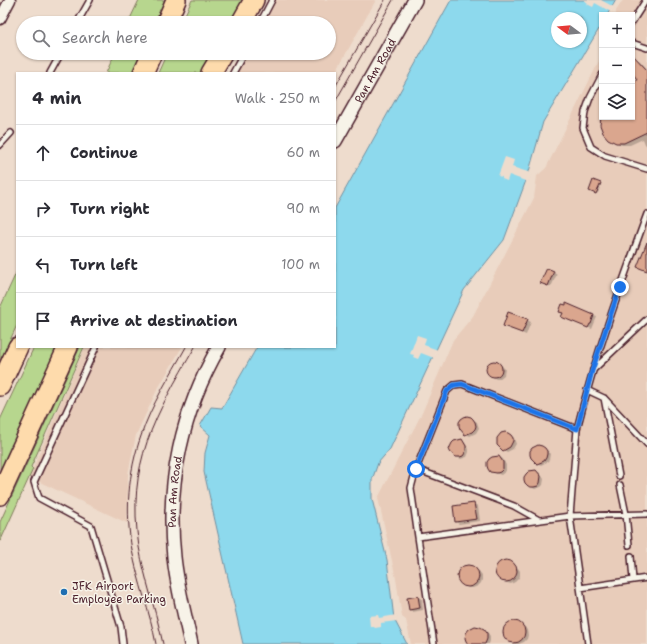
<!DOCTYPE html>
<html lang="en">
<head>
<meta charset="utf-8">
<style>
  :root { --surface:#fff; --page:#f2f2f3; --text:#2b2b33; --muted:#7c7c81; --line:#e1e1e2 }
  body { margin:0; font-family:"Shantell Sans",sans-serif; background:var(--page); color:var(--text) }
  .controls { position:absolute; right:12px; top:12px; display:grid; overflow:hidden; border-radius:0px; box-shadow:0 1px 3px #0004 }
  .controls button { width:36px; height:36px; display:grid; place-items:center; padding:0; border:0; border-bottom:1px solid var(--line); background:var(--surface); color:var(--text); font:20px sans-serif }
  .compass { position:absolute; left:551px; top:12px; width:36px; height:36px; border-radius:50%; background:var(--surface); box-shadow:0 1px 3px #0004; rotate:286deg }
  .stop { position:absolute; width:12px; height:12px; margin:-9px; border:3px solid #1a73e8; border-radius:50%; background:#fff }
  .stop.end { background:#1a73e8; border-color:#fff; box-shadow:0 1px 4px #0008 }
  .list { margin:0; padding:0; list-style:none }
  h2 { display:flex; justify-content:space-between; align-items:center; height:52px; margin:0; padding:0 16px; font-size:17px }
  h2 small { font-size:13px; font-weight:400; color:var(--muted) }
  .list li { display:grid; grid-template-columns:26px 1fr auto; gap:12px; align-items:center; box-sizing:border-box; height:56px; padding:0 16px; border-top:1px solid var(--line) }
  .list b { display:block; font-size:15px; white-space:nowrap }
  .list em { font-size:13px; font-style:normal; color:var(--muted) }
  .icon { flex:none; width:22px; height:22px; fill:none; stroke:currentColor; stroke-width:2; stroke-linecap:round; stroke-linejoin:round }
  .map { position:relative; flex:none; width:647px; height:644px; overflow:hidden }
  .search { position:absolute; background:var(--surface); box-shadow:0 1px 3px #0004; left:16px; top:16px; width:320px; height:44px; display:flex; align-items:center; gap:10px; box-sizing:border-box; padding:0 14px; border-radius:22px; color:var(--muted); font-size:15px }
  .panel { position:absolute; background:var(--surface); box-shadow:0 1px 3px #0004; left:16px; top:72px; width:320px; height:276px; border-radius:0px }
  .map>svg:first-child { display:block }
  .built { fill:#e8ccba }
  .green { fill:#b7d68e; stroke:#807a5c }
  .water { fill:#8dd9ed; stroke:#728f9f; fill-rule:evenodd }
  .pier { fill:#eedccd }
  .shadow { fill:#0003 }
  .building { fill:#daa68e; stroke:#4a1f2b }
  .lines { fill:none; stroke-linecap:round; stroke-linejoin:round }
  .service-casing { stroke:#4a1f2b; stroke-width:8 }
  .minor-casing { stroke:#4a1f2b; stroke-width:13 }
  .tertiary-casing { stroke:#4a1f2b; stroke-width:16 }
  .motorway-casing { stroke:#4a1f2b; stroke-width:22 }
  .service { stroke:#f7f3e8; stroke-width:5 }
  .minor { stroke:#f7f3e8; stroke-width:10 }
  .tertiary { stroke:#f7f3e8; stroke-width:13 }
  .motorway { stroke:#fedbac; stroke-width:19 }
  .tram { stroke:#4a1f2b; stroke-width:1 }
  .route { stroke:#1a73e8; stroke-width:5 }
  .poi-dot { fill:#1f6fb2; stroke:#f7f3e8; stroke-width:1.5 }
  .labels { text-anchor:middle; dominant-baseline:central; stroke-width:3; stroke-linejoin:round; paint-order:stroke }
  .street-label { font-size:11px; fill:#4a1f2b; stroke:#f7f3e8 }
  .poi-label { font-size:11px; fill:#4a1f2b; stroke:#f7f3e8; text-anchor:start }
</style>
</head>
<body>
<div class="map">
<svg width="647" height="644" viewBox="0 0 647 644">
  <rect width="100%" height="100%" fill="#eedccd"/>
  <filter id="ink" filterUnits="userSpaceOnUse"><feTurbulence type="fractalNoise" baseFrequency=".025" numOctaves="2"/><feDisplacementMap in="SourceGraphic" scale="8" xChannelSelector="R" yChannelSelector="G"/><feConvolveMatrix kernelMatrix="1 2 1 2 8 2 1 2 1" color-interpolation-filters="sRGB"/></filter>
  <g filter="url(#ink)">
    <path class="built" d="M268,0H376L335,73H229L239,53H329V23H255Z
      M623,0H647V644H411L406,620L402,617L396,579L378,498L422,413L453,340L473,316L534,198L537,176L546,168L602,55V117H632V15H616V11Z
      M85,347H182L156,392L136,435L128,474L127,523L29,477Z"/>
    <path class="green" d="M139,0H167L156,23H128Z
      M192,0H250L237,23H181Z
      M115,53H142L133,73H106Z
      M167,53H219L207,73H158Z
      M17,271V325L0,362V308Z
      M34,347H62L0,483V420Z
      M80,347H84L31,467L33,469L0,542V522Z"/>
    <path class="water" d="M451,0H616L607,15H602V24L543,122L528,175L504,240L464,290L390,449L378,463L372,480V499L387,560L394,619L407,644H243L204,472L205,453L210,435L200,426L211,407L222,408L257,347H335V208ZM557,18H581V42H557Z"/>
    <path class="pier" d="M584,0H601L614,7L611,12L595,3L593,7L587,4L588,3Z
      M505,157L514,160L512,167L531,173L528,182L509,175L507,181L502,179V177L498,176Z
      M417,335L426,338L424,345L438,350L434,358L421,353L418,359L413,357L414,355L410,354Z
      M378,615L379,618L396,615L397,621L381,623V627L375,628L374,627H370L369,616Z"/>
    <path class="shadow" d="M635,58L640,61L647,69V146L645,144L643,139L630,145H622L615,142L602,117V116L632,117V102L638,79L632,72V61Z
      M594,182L601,185L598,193L590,190Z
      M554,272L557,274L551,287L545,284Z
      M560,312L594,316L597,317L592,329L566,319L562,317L564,314Z
      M527,320L531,322L526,335L507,327Z
      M494,362L501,365L505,369L504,375L499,379H496L487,373L486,367L488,364Z
      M470,418L477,422L479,428L476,433L470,436L466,434Z
      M508,434L514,438L516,444L513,449L507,452L504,450Z
      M462,440L465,443L469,449V452L467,457L461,459L457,457Z
      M542,447L548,451L550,454L549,460L547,462L541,465L537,463Z
      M499,457L503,459L506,465V471L501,475L495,473L491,471Z
      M536,471L540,473L544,479L543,485L541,487L535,489L528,485Z
      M474,504L478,506L480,521L459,524L456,522L454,507Z
      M507,561L515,565L518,568L520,571V576L518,579L515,582L511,584L507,583L499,579L497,576L496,572L497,567L499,564L503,562Z
      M467,566L471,567L479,571L482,575V580L481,583L478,586L473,588H469L461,583L459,579V572L464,567Z
      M418,597L422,599L423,610L413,612L410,610L408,598Z
      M513,622H517L521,624L525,627L527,630L528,635L527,639L524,642L519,644H515L507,638L505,635V628L510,623Z
      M480,628L488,633L490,636V641L489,644H469Z"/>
    <path class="building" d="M632,54L647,70V132L624,143H616L608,139L603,133L600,125L601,117H632V87L637,79L632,73Z
      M593,180L601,183L596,194L589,191Z
      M647,242V271L637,267Z
      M547,268L554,271L548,286L540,283Z
      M566,303L594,315L591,324H590L588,328L561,317L563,313L559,312L562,304L566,305Z
      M508,312L528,319L522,333L503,326Z
      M486 369a8 8 0 1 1 16 0a8 8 0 1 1-16 0Z
      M467,416L471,417L473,419L475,422L476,426L475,429L472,432L465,435L460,429L459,426V422L461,419L464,417Z
      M505,432L508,433L511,435L513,438V441L510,447L503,451L497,445V438L501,433Z
      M462,439L466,446V450L465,453L463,456L460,457H456L451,453L449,450L450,447L452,443L454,441Z
      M538,445L542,446L545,448L547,451V454L546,458L544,461L537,464L531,458L530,455V451L532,448Z
      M499,456L503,462V469L500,472L497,473L490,472L488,469L487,466V462L489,459L492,457Z
      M536,470L541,476L540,483L538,486L534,487H531L528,486L525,483L524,480V477L526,474L529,471Z
      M474,503L477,519L455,522L453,506Z
      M495 571a11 11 0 1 1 22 0a11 11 0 1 1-22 0Z
      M457 576a11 11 0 1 1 22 0a11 11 0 1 1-22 0Z
      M418,596L420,608L409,610L407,598Z
      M503 632a11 11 0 1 1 22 0a11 11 0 1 1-22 0Z
      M475,626L480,627L484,629L487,633V639L485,644H468L466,641L465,638L466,633L469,629Z"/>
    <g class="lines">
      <defs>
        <path id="service" d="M632,22L646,0
          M77,23L90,0
          M260,23L272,0
          M632,43L647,48
          M50,73L61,53
          M233,73L244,53
          M602,75L590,98L585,112L583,128L591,147L605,156L647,169
          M0,145L11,133
          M96,347L34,482L39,498L91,526L121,627L123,644
          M593,370L647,319
          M587,390L604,398L647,444
          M604,398L619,476
          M577,429C595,356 621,285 647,214
          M416,469L514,506L539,520
          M620,485L626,514L629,545
          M418,537L411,488L416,469L447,391L454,385L462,384L577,429L570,516L588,644
          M631,556L633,580
          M580,588L647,578
          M434,644L418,537L570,516L647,514"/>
        <path id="minor" d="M0,19L10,0"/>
        <g id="tertiary">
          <path id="s1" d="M335,141L415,0"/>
          <path id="s2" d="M191,644C185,615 177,587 174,557C166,484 182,411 219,347"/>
        </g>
        <path id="motorway" d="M166,23L176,0
          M241,23L254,0
          M143,73L152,53
          M211,73L223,53
          M0,386L18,347
          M0,495L68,347"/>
      </defs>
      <use href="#service" class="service-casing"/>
      <use href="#minor" class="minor-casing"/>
      <use href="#tertiary" class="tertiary-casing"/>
      <use href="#motorway" class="motorway-casing"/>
      <use href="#service" class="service"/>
      <use href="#minor" class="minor"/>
      <use href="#tertiary" class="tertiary"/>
      <use href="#motorway" class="motorway"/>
      <path class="tram" d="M335,87L385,0
        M335,102L393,0
        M156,644C150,612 138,582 132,550C125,512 128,473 141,436C151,405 170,376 186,347
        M163,644C156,611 145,580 139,547C126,464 155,416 195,347"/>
    </g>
  </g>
  <g class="lines" filter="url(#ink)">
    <path class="route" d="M416,469L447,391L454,385L462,384L577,429L592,371L620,287"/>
  </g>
  <circle class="poi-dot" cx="64" cy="592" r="4"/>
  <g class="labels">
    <g class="street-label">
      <text stroke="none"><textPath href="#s1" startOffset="81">Pan Am Road</textPath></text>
      <text stroke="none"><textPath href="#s2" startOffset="154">Pan Am Road</textPath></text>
    </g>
    <g class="poi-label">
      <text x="72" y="586">JFK Airport<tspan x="72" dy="13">Employee Parking</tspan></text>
    </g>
  </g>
</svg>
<div class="controls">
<button>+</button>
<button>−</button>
<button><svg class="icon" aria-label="layers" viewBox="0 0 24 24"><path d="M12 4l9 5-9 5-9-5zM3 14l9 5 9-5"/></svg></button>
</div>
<svg class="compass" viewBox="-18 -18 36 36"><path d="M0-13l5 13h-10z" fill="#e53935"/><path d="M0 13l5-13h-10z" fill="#7c7c81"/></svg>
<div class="stop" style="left:416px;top:469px"></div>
<div class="stop end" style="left:620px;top:287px"></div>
<div class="search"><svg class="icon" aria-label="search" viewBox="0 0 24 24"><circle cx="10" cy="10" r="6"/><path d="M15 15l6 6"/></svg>Search here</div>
<section class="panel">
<h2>4 min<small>Walk · 250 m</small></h2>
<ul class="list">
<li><svg class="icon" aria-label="ahead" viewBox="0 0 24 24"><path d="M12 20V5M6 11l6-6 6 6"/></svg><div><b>Continue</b></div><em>60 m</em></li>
<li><svg class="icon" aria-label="right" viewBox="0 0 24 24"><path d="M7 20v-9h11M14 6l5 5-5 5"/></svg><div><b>Turn right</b></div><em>90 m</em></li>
<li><svg class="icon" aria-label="left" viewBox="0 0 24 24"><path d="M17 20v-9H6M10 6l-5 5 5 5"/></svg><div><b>Turn left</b></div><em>100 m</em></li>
<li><svg class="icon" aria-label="arrive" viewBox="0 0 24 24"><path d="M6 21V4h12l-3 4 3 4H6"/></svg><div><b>Arrive at destination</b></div></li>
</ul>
</section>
</div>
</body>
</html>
